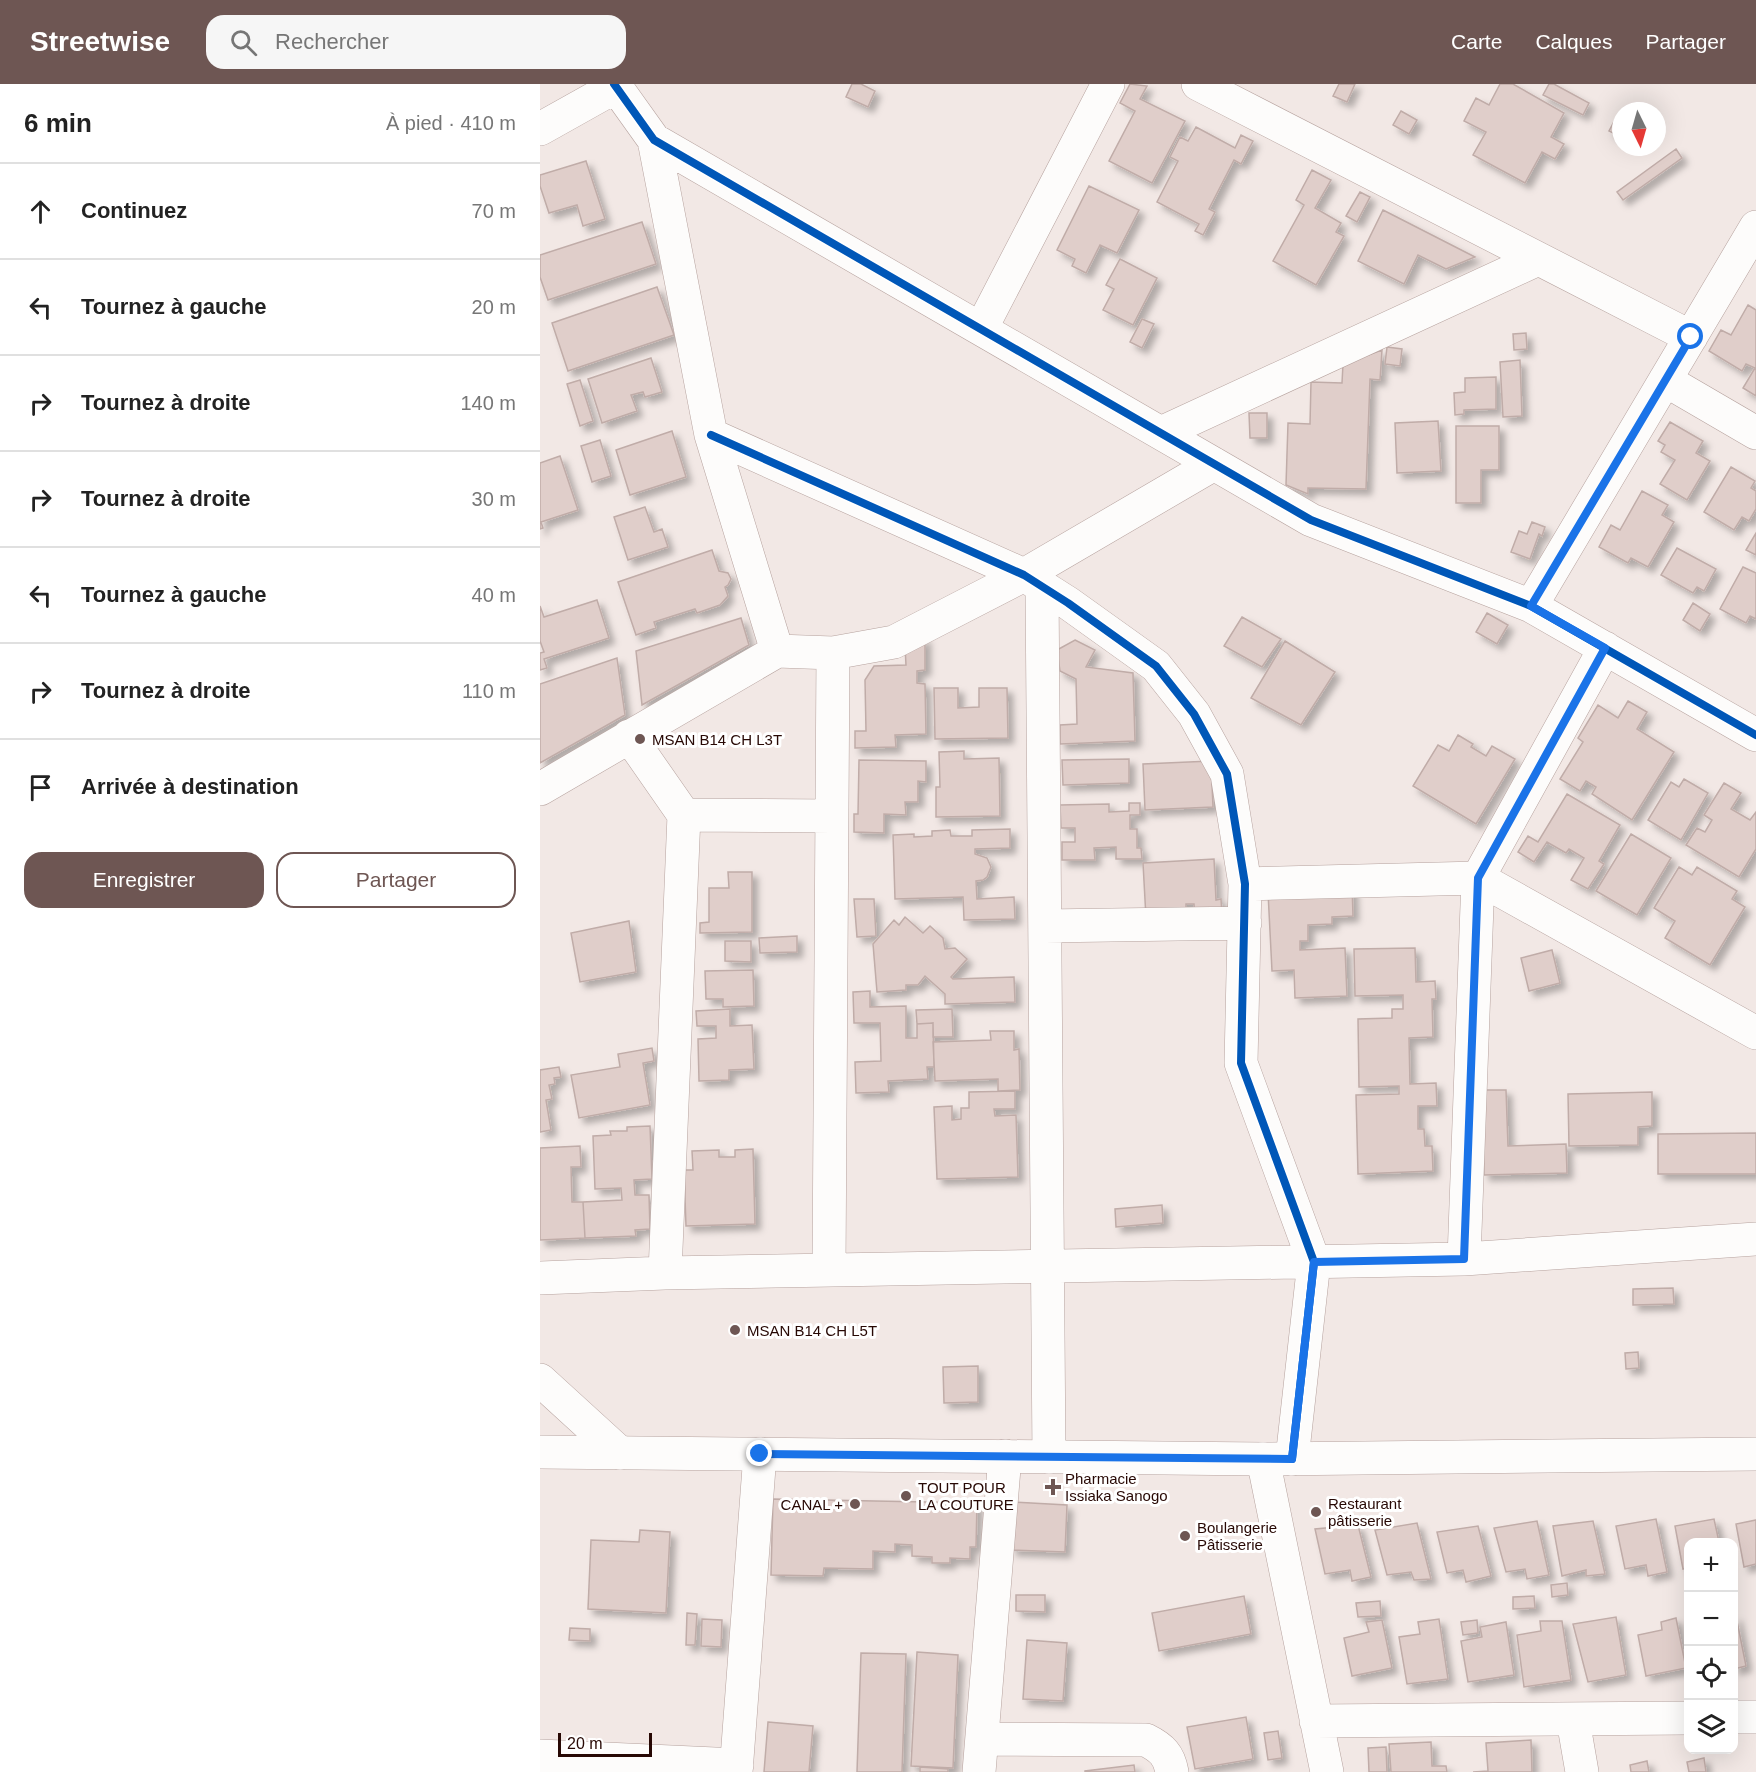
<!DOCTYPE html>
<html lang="fr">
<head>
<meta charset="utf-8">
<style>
  :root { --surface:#fff; --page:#f6f6f6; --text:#222; --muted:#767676; --line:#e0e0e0; --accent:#6e5653 }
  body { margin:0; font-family:Arial,sans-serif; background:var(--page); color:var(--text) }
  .controls { position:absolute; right:18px; bottom:18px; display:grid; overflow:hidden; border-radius:12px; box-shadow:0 6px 24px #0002 }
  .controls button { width:54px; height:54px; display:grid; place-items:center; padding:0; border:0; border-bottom:2px solid var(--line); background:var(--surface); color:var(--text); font:30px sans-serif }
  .compass { position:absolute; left:1072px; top:18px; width:54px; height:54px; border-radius:50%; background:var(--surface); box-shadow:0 6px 24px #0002; rotate:175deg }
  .scale { position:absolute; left:18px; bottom:15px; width:94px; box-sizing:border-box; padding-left:6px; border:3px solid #270804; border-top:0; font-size:16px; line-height:21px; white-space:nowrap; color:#270804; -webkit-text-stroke:4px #fff; paint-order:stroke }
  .stop { position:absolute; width:18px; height:18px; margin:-14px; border:4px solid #1a73e8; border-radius:50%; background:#fff }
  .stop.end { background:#1a73e8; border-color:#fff; box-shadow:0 2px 6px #0008 }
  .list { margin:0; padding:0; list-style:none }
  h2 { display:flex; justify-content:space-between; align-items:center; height:78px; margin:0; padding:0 24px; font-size:26px }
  h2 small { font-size:20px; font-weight:400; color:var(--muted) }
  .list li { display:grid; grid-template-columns:39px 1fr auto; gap:18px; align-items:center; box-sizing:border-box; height:96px; padding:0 24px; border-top:2px solid var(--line) }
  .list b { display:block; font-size:22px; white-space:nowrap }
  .list em { font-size:20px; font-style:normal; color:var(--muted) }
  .actions { display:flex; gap:12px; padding:18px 24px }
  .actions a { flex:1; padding:14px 0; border:2px solid var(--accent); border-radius:18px; text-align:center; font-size:21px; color:var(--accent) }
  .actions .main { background:var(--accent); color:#fff }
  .icon { flex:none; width:33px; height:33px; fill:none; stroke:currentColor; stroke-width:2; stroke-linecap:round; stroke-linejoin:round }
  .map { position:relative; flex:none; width:1216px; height:1688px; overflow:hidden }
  header { display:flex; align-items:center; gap:36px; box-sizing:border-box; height:84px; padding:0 30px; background:var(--accent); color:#fff }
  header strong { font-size:28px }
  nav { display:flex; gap:33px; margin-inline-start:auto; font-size:21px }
  .search { width:420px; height:54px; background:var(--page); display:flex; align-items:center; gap:15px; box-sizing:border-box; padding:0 21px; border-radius:18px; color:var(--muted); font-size:22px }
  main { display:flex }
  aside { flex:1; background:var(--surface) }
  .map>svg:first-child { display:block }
  .building { fill:#e0ceca; stroke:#c0aca8; stroke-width:1.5; filter:url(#shadow) }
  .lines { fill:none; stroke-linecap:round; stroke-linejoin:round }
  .street-casing { stroke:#b6a29e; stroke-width:34 }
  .secondary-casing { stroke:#b6a29e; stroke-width:34 }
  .street { stroke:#fdfcfb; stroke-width:33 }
  .secondary { stroke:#fdfcfb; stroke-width:33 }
  .cycleway-casing { stroke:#fff; stroke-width:11 }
  .cycleway { stroke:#0057b8; stroke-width:8 }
  .route { stroke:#1a73e8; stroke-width:8 }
  .poi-dot { fill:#6e5653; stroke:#fff; stroke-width:2 }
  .labels { text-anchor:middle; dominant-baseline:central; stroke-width:6; stroke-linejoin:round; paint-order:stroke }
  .poi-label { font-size:15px; fill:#270804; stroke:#fff; text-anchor:start }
</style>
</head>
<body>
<header>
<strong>Streetwise</strong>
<div class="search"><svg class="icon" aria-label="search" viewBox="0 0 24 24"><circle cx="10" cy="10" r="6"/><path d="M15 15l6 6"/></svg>Rechercher</div>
<nav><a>Carte</a><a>Calques</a><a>Partager</a></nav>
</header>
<main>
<aside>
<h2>6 min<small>À pied · 410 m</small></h2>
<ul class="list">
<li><svg class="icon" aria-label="ahead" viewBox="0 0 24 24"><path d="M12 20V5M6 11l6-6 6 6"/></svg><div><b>Continuez</b></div><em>70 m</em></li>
<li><svg class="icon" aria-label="left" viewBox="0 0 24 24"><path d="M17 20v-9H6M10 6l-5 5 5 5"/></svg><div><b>Tournez à gauche</b></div><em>20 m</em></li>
<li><svg class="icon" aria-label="right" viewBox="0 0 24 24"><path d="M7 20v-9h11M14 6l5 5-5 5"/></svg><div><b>Tournez à droite</b></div><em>140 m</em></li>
<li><svg class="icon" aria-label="right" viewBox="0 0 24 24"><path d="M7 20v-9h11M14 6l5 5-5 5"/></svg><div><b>Tournez à droite</b></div><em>30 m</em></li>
<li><svg class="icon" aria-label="left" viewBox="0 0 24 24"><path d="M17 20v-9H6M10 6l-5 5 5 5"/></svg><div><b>Tournez à gauche</b></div><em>40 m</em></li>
<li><svg class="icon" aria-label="right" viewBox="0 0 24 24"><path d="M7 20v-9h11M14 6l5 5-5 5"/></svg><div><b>Tournez à droite</b></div><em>110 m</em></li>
<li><svg class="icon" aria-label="arrive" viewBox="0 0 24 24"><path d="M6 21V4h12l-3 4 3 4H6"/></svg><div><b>Arrivée à destination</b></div></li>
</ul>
<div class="actions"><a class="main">Enregistrer</a><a>Partager</a></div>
</aside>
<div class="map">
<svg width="1216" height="1688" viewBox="0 0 1216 1688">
  <defs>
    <filter id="shadow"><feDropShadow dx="5.5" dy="5.5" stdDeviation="3" flood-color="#0004"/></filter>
  </defs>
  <rect width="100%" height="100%" fill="#f2e8e5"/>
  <path class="building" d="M312,0H321L335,7L328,23L306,13Z
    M590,0L607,2L600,15L645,37L612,99L569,77L595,27L580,19Z
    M799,0H815L807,18L793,12Z
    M960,0H973L1024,29L1011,53L1024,60L1015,75L1002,68L985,99L933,71L946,48L924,37L936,14L949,21Z
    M1009,0H1014L1049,19L1043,31L1003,11Z
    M861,27L877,36L869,50L853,41Z
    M1077,32L1081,33V53L1069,47Z
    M656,43L695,64L701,51L713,57L701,80L694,76L669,125L675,128L663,151L655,147L659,140L617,118L638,77L630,73L640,53L648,57Z
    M1136,65L1142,74L1083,116L1077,108Z
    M46,77L65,135L43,142L37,121L9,129L0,102V91Z
    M772,86L791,96L775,124L801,139L796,148L804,152L776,201L733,177L764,121L756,116Z
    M549,102L599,126L577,169L560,161L546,189L532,182L535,175L517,166Z
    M820,108L830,113L817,138L806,132Z
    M843,126L935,173L906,185L878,171L864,200L818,177Z
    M102,138L116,180L8,216L0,193V171Z
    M580,175L617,194L593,241L563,226L574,205L566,201Z
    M117,203L134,251L28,287L12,239Z
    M1208,221L1216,226V312L1203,304L1215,284L1206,280L1202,287L1169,267L1181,246L1191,251Z
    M602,235L614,240L602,264L590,258Z
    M986,249L987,265L974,266L973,250Z
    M847,263L862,265L860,282L845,280Z
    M842,266L840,296L830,295L826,405L768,404V410L746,401L748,339L770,340L771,298L802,299L803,280Z
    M111,274L122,308L105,313L103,308L91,311L97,327L62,339L48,295Z
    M980,276L982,332L963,333L960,278Z
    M956,293V325L924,326V330L915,331L914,309L925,308V294Z
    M40,296L53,337L40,342L27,300Z
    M709,329H727V354H710Z
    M898,337L901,387L857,389L855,339Z
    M1130,338L1163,357L1156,369L1170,377L1147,416L1120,400L1135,376L1121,368L1125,361L1118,357Z
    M916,342H959V386H941V419H916Z
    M132,347L146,393L90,411L76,366Z
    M60,356L71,392L52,398L41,362Z
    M20,372L38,426L1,438L3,444L0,445V379Z
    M1191,383L1215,397L1211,404L1216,407V425L1209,437L1202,433L1194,446L1164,428Z
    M1102,407L1128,421L1122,431L1134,438L1108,483L1091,474L1088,479L1059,463L1071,441L1080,446Z
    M105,423L114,448L122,445L128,463L88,476L74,433Z
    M992,438L1005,443L1002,452L999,450L990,475L971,468L979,447L987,450Z
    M1216,449V471L1206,466Z
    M1137,464L1176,485L1164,507L1157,503L1153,509L1121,491Z
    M172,466L179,487L188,489L191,495L188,501L185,503L188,512L180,521L157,529L155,525L114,538L116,544L96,551L78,498Z
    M1203,483L1216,489V535L1210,532L1206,539L1180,525Z
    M57,516L69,554L4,575L7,584L0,586V569L4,568L0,557V522L4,533Z
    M1153,519L1170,530L1160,547L1143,536Z
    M947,529L968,541L957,560L936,548Z
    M702,533L741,555L722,583L684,562Z
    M201,534L209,561L102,621L96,567Z
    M385,553V586L377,587V599L385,600L386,650L355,651L356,663L315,664V647H326L325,596L334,582L366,581L365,562Z
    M535,556L555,566L546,583L593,589L595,657L520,660V641L537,640L536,595L520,587L517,566Z
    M745,557L795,588L761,641L711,614Z
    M77,574L85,631L0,679V600Z
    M394,604H418V624L439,623V604H467L468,654L395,655Z
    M1088,617L1107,628L1097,645L1134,668L1092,736L1052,710L1056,703L1046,697L1040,707L1020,695L1043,658L1038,654L1058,621L1078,634Z
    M918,651L933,660L931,663L946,672L952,662L975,675L936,740L873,702L898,661L909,667Z
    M424,667V675L459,674L460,732L396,733V703H400L399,668Z
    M589,675V699L523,701L522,676Z
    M319,676L386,677V698L378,697V718H365L366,731L344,730V749L314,748V730H318Z
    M671,677L673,723L605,726L603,680Z
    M1144,695L1168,709L1141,756L1108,736L1131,698L1139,703Z
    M1184,699L1201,709L1191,725L1210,736L1216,728V765L1199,793L1146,761L1157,744L1165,748L1172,736L1164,731Z
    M1027,710L1080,741L1059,777L1064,780L1048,805L1031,796L1044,774L1029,765L1026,769L1007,758L994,778L978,768L988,752L998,758Z
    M589,719H600V731H590V745H597V764H601L602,775H576V763L554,764L555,776H522V758H535V744H521L520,721L569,720V728L589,727Z
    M470,745V764L435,765V770L447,774L451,783L447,793L443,796L436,797L437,815L474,813L475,835L424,836L423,813L355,815L353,751L374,750V753L392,752V747L410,746L411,752H432V746Z
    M1091,750L1131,774L1097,831L1056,807Z
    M674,775L676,816L681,815L682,831L655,833L654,820H646V826L606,834L603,779Z
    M1139,783L1152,791L1157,783L1197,807L1192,815L1205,823L1170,881L1125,854L1135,837L1114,824Z
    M188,788H212V848L160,849V839L169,838V804H189Z
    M812,801L813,832L792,833V840L768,841V857H760V866L805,864L807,912L755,914L754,886L732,887L728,808Z
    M314,815H334L336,852L317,853Z
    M365,833L383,849L390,842L403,854L405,865L415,864L427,875L411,893L413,895L474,893L475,918L405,920V910L385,892L378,901H366V906L337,908L333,860L354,836L359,841Z
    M89,837L96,888L40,898L31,849Z
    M257,852V868L220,869L219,854Z
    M185,857H211V878L185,877Z
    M875,864L876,898L895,897L896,915H892L893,953L869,954L870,1000L896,999L897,1022H878V1045H884L885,1062H892L893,1087L818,1090L816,1011L859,1010V1002L819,1003L818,935L852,934V925H863V911L815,912L814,865Z
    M1012,866L1020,899L989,907L981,874Z
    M213,886L214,922L183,923V915H166L165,887Z
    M330,907V923L366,922V954H377V940L393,939L394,983H387L388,995L348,997L349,1008L316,1009L315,978L341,977L340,939H314L313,908Z
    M190,925V942L212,941L214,985L189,986V996L159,997L158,955L176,954V942H157L156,927Z
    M412,925L413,953H393V939L377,940L376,926Z
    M450,947H474V966L479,965L480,1006L458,1007V995L395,997L393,958L451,956Z
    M112,964L114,977L103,979L110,1021L39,1034L31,991L80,983L78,970Z
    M19,983L21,993L14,994L15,1000L9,1001L12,1015L6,1016L11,1046L0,1048V986Z
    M941,1006H966L968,1062L1026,1060L1027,1089L944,1091Z
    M475,1007V1025H454L455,1032L476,1031L478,1093L397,1095L394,1023L412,1022V1036L421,1035V1024H429V1008Z
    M1112,1008V1042L1098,1043V1061L1029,1062L1028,1010Z
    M110,1042L112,1095L94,1096L95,1111H109L110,1145L95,1146L96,1152L45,1154L43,1118L82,1116L81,1104L55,1105L53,1052L71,1051L70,1047H87V1043Z
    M1216,1049V1090H1118V1050Z
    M40,1062L41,1083H31L32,1118H43L45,1154L0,1156V1064Z
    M213,1065L215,1140L146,1142L144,1086H153L152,1067L179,1066V1073H195V1066Z
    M622,1121L623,1139L576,1143L575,1125Z
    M1133,1204L1134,1220L1093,1221V1205Z
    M1098,1268L1099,1284L1086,1285L1085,1269Z
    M438,1282V1318L404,1319L403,1283Z
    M233,1415L437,1419L436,1463H430V1475L410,1474V1479H392V1473L372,1472V1461L355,1460V1468L333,1467V1485L284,1484L283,1492L231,1491Z
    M473,1418L527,1421L525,1468L471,1466Z
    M1116,1435L1127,1488L1108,1492L1106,1481L1085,1485L1076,1442Z
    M1174,1435L1179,1458H1148V1484L1143,1485L1135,1442Z
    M1216,1436V1480L1204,1483L1196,1440Z
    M997,1437L1009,1491L987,1495L985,1485L966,1488L954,1444Z
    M1053,1437L1065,1490L1046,1492V1486L1022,1492L1013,1442Z
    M877,1439L891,1495L874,1496L871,1488L847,1491L835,1446Z
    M818,1441L831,1493L812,1497L810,1486L785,1490L775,1445Z
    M938,1442L951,1492L926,1498L923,1486L907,1489L897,1448Z
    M100,1446L130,1448L126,1529L48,1525L51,1456L99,1458Z
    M1027,1499L1028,1511L1012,1513L1011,1501Z
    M476,1511H505V1528L476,1527Z
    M704,1512L711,1550L619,1567L612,1529Z
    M994,1512L995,1524L973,1525V1513Z
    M840,1517L841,1532L818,1533L816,1519Z
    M147,1529L157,1530L155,1561H146Z
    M1196,1532L1206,1582L1194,1585V1533Z
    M1076,1533L1086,1591L1048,1598L1033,1540Z
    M1136,1534L1146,1584L1106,1592L1098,1551L1122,1546L1121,1538Z
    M162,1535L182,1536L181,1563L161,1562Z
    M899,1535L908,1595L867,1600L859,1553L880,1550L878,1538Z
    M842,1536L852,1584L812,1592L804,1554L829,1548L826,1538Z
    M937,1536L938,1549L923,1551L921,1538Z
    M1000,1537H1022L1031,1596L984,1603L977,1551L1001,1547Z
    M966,1538L974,1591L928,1598L921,1557L942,1553L940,1543Z
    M30,1544L50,1545V1557L29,1556Z
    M487,1556L527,1559L523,1617L483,1615Z
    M377,1568L418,1571L413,1684L371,1682Z
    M321,1569L366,1570L362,1688H317Z
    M706,1633L713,1675L655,1685L647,1643Z
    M228,1638L273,1642L269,1688H224Z
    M738,1647L742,1674L728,1676L724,1649Z
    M991,1656L992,1688H933L948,1687L946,1659Z
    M891,1658L892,1682H906L907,1688H851L849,1660Z
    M846,1663L847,1688H829L828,1664Z
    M1164,1674L1166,1688H1149L1147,1678Z
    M1107,1677L1109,1688H1091L1090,1681Z
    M594,1681L595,1688H545V1687Z
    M380,1683L408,1685V1688H380Z"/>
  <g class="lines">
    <defs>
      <path id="street" d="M74,0L114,56L771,436L991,522L1216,651
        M658,0L1151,253
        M0,45L75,3
        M114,56L171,351L237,567
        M441,245L568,0
        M1125,296L1216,349
        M621,349L998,175
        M171,351L484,491L528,519L616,582L654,630L687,690L705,800L701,979L774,1178L752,1375
        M502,503L509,1373
        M991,522L1216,143
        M89,652L144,731L125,1189
        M0,705L237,567L293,569L354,558L484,491L674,380
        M144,731L292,732
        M705,800L938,794L1216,949
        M505,842L705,839
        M924,1175L938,794L1065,564
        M289,1186L293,569
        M0,1194L125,1189L924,1175L1216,1155
        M0,1296L80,1369
        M723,1375L787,1688
        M1194,1633H1216
        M1033,1636L1042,1688
        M776,1637L1148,1634
        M442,1655L606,1656C622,1664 629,1671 632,1688
        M0,1672L197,1681
        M196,1688L220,1370
        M439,1688L465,1372"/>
      <path id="secondary" d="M0,1368L723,1375L1216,1370"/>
    </defs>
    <use href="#street" class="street-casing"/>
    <use href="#secondary" class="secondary-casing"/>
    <use href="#street" class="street"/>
    <use href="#secondary" class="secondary"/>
    <defs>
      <path id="cycleway" d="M74,0L114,56L771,436L991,522L1216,651
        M171,351L484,491L528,519L616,582L654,630L687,690L705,800L701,979L774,1178L752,1375"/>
    </defs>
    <use href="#cycleway" class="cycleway-casing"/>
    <use href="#cycleway" class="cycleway"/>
  </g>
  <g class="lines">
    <path class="route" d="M220,1370L752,1375L774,1178L924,1175L938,794L1065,564L991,522L1151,253"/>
  </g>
  <g class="poi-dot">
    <circle cx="100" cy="655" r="6"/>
    <circle cx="195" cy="1246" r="6"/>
    <path d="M510 1394h6v6h6v6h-6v6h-6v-6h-6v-6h6z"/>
    <circle cx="366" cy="1412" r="6"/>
    <circle cx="315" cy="1420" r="6"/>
    <circle cx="776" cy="1428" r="6"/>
    <circle cx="645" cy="1452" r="6"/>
  </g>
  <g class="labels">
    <g class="poi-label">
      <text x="112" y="655">MSAN B14 CH L3T</text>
      <text x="207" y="1246">MSAN B14 CH L5T</text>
      <text x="525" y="1394">Pharmacie<tspan x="525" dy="17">Issiaka Sanogo</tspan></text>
      <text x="378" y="1403">TOUT POUR<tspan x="378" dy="17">LA COUTURE</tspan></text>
      <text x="788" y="1419">Restaurant<tspan x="788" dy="17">pâtisserie</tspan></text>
      <text x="303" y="1420" text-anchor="end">CANAL +</text>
      <text x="657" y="1443">Boulangerie<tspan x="657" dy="17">Pâtisserie</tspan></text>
    </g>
  </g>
</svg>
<div class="controls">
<button>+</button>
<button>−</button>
<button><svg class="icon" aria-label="locate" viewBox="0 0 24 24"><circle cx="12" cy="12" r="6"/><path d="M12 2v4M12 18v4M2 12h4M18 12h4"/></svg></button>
<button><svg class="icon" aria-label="layers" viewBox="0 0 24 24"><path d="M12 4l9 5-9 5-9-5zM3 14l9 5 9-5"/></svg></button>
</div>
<svg class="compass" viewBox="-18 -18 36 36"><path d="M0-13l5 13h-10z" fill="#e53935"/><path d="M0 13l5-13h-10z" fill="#767676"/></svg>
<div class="scale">20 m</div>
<div class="stop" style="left:1151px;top:253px"></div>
<div class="stop end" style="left:220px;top:1370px"></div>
</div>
</main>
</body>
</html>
